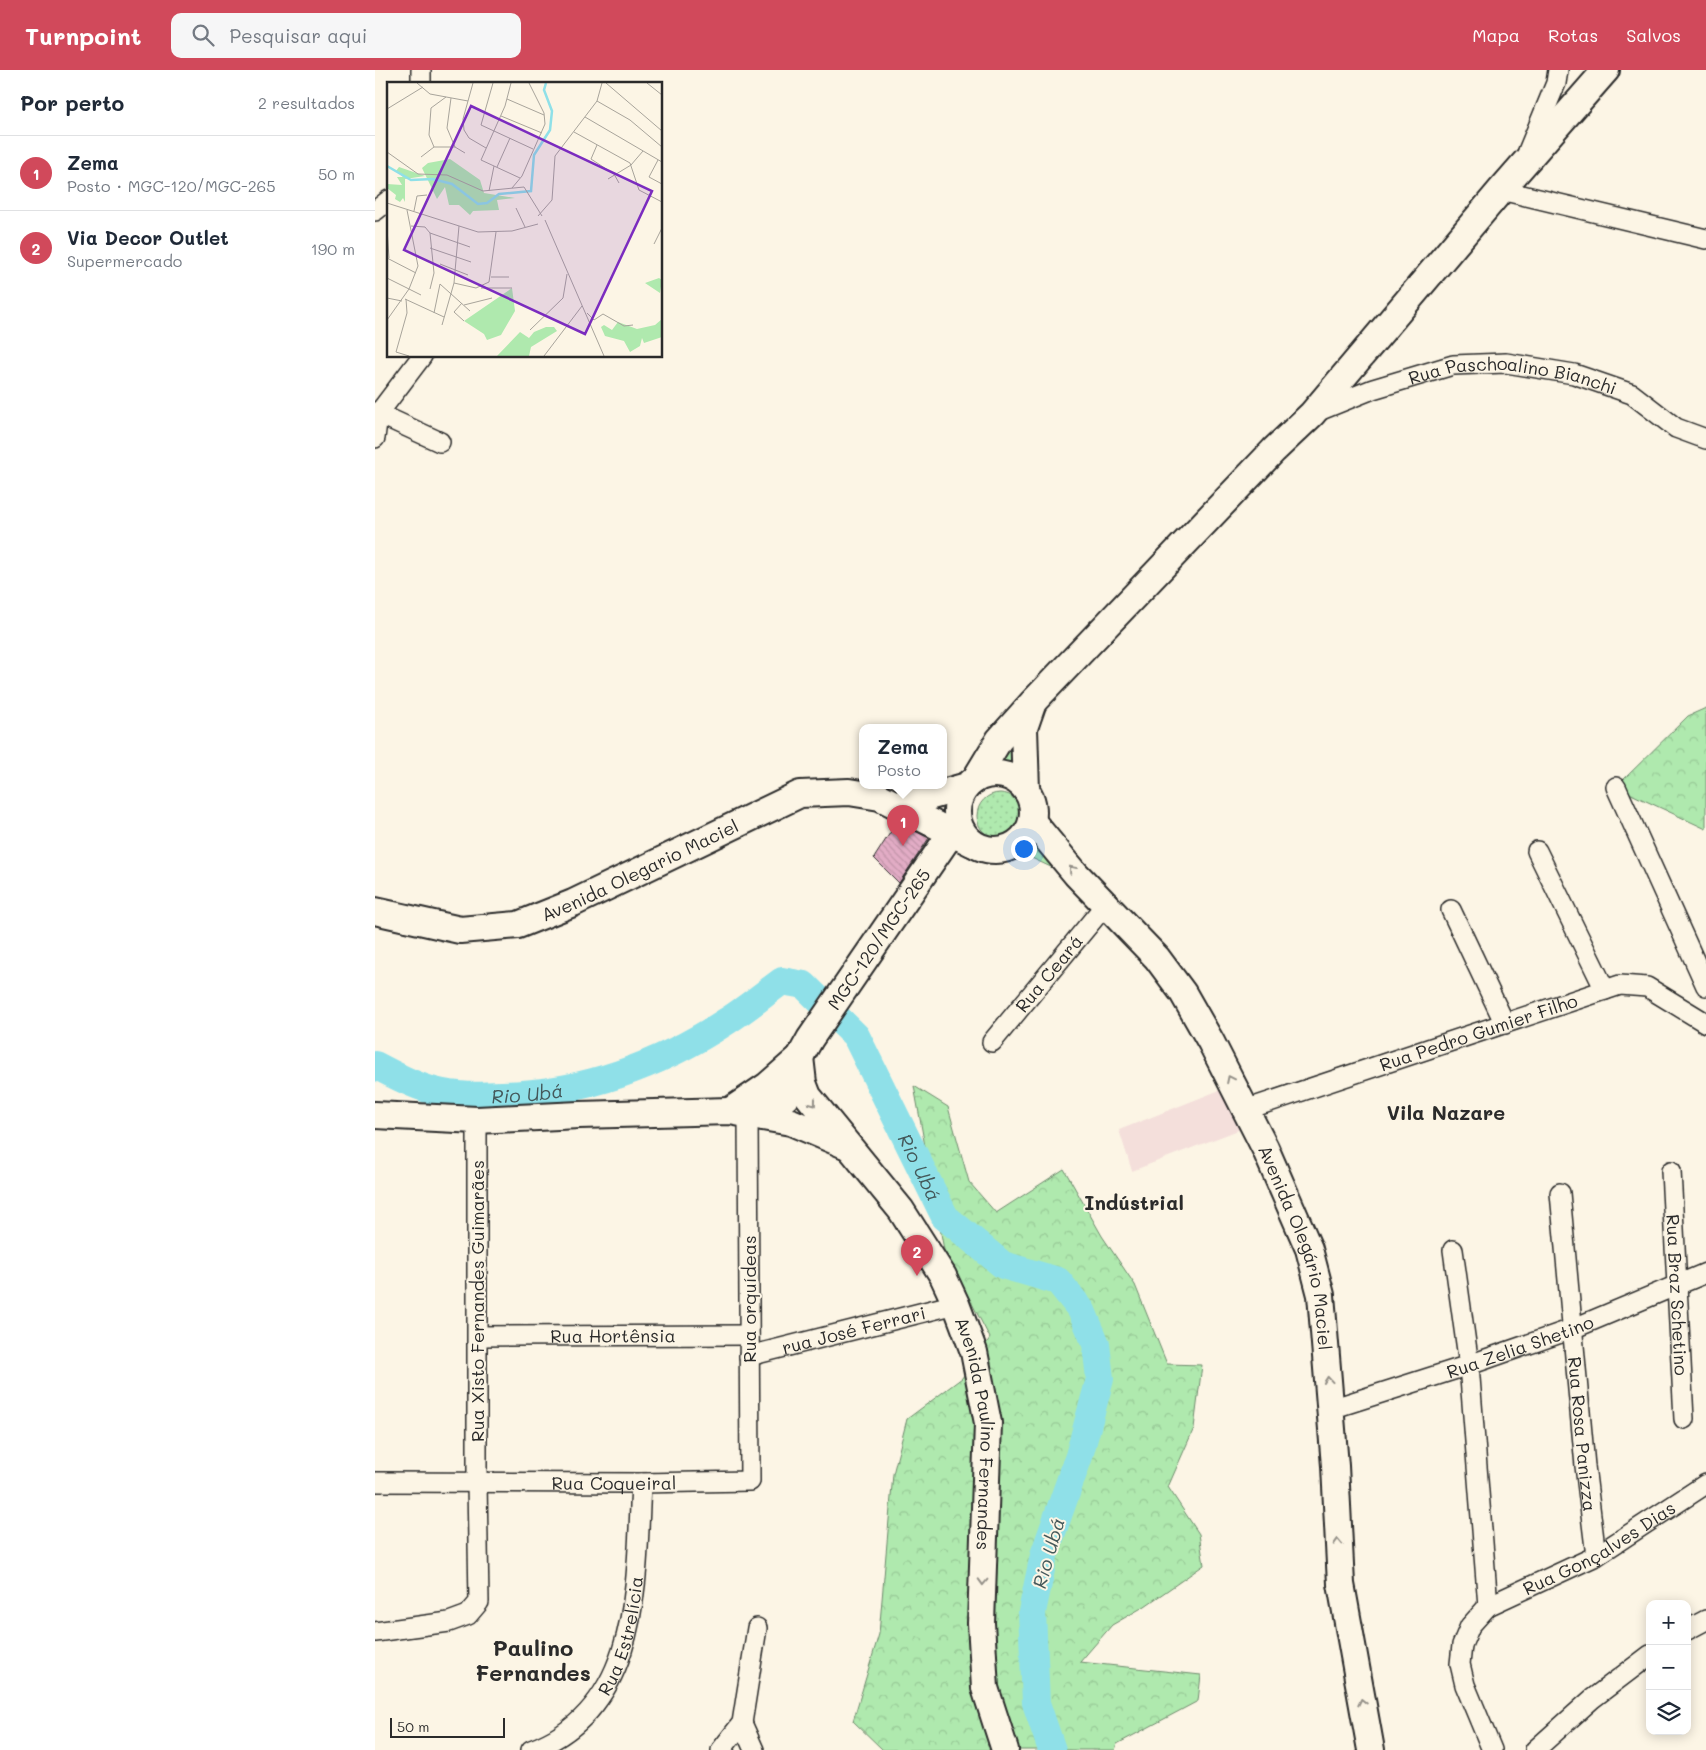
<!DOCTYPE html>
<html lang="pt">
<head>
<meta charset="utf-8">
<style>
  :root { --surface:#fff; --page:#f6f6f7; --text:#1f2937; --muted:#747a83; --line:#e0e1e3; --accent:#d1495b }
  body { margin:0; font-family:Mali,sans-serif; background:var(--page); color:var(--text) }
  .controls { position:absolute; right:15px; bottom:15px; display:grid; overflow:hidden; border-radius:10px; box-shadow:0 2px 12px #0003 }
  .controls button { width:45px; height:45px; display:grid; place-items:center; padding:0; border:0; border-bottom:1px solid var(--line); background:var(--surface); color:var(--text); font:25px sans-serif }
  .scale { position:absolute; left:15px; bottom:12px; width:115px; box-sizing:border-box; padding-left:5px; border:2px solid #2b2b2b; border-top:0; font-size:14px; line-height:18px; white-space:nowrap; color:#2b2b2b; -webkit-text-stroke:4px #fcf5e5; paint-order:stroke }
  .you { position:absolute; left:648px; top:778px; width:18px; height:18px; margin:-12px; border:4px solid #fff; border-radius:50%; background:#1a73e8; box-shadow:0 0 0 8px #1a73e833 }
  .badge { display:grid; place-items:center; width:32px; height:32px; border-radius:50%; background:var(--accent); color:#fff; font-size:16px; font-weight:700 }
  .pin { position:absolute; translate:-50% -41px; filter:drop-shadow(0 1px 2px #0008) }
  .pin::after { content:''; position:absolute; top:26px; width:18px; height:15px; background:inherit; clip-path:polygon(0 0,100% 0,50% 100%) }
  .popup { position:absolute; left:484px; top:654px; width:88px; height:65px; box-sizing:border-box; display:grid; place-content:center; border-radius:10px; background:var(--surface); filter:drop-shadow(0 1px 4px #0005); font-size:16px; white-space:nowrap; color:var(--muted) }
  .popup b { font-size:19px; color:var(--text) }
  .popup::after { content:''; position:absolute; left:50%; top:100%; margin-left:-10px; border:10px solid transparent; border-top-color:var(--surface) }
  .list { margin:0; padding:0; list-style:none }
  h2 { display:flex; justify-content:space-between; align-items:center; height:65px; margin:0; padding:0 20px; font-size:21px }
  h2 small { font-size:16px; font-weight:400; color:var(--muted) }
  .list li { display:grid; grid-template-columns:32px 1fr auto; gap:15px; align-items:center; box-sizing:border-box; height:75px; padding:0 20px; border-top:1px solid var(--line) }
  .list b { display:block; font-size:19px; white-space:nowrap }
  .list p { margin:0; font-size:16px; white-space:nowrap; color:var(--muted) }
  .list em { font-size:16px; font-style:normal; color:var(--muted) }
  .icon { flex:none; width:28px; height:28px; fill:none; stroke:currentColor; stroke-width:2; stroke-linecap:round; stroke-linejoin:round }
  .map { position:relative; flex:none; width:1331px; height:1680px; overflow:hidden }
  header { display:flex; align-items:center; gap:30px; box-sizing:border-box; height:70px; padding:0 25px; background:var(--accent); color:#fff }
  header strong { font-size:24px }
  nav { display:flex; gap:28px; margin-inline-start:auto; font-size:18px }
  .search { width:350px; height:45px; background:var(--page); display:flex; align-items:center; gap:12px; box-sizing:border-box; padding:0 18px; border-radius:10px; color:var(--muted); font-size:19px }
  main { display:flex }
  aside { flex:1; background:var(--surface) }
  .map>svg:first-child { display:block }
  .built { fill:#f4dfdb }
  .grass { fill:url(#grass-dots); stroke:#6d8a6c }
  .forest { fill:url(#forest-crowns); stroke:#6d8a6c }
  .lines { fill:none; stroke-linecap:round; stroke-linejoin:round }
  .river { stroke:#8fe0e8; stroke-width:28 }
  .building { fill:url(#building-back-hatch); stroke:#2b2b2b }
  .street-casing { stroke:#2b2b2b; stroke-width:22 }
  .secondary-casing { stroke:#2b2b2b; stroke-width:30 }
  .street { stroke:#fcf5e5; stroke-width:19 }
  .secondary { stroke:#fcf5e5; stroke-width:26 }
  .oneway { stroke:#949088 }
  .labels { text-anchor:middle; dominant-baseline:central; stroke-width:4; stroke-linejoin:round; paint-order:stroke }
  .street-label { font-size:18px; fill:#2b2b2b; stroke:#fcf5e5 }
  .water-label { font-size:19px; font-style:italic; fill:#44585a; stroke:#fcf5e5 }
  .quarter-label { font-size:20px; font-weight:bold; fill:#2b2b2b; stroke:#fcf5e5 }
  .district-label { font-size:22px; font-weight:bold; fill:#2b2b2b; stroke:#fcf5e5 }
  .inset-river { fill:none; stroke:#8fe0e8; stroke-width:2.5 }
  .inset-road { fill:none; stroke:#a8a49b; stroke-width:1 }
  .view { fill:#7b2cbf; fill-opacity:0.15; stroke:#7b2cbf; stroke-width:2.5 }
  .inset-edge { fill:none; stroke:#2b2b2b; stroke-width:2.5 }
</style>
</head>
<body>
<header>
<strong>Turnpoint</strong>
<div class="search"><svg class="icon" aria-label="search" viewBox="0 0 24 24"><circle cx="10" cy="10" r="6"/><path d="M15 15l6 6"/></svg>Pesquisar aqui</div>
<nav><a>Mapa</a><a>Rotas</a><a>Salvos</a></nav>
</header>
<main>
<aside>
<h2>Por perto<small>2 resultados</small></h2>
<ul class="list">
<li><span class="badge">1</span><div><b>Zema</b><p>Posto · MGC-120/MGC-265</p></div><em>50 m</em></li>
<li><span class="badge">2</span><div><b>Via Decor Outlet</b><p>Supermercado</p></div><em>190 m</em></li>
</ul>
</aside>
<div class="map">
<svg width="1331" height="1680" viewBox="0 0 1331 1680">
  <defs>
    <pattern id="grass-dots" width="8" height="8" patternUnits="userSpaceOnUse" patternTransform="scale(1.25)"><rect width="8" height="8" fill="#afe9ae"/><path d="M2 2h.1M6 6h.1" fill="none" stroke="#97c896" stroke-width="1.8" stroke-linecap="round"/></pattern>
    <pattern id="forest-crowns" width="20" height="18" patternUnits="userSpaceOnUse" patternTransform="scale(1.25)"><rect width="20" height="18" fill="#afe9ae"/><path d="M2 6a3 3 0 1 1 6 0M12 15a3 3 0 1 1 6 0" fill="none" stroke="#97c896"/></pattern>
    <pattern id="building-back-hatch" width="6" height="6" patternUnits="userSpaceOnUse" patternTransform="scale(1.25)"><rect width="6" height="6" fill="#e2acc5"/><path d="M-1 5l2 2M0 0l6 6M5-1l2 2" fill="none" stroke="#c294a9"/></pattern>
  </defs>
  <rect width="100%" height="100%" fill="#fcf5e5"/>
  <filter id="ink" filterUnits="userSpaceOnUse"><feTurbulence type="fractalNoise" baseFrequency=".02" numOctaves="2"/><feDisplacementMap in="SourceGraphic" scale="10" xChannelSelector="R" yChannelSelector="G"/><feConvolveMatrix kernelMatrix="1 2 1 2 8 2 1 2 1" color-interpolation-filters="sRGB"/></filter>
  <g filter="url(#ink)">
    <path class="built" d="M850,1018L866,1059L757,1101L744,1060Z"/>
    <path class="grass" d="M638,661L640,699L623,689Z
      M602 746a23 23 0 1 1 46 0a23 23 0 1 1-46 0Z
      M664,770L678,798L648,784Z"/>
    <path class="forest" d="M1331,638V759L1241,717L1313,646Z
      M539,1016L573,1037L594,1112L621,1143L689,1099L727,1166L760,1215L792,1294L827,1295L819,1358L793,1417L824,1464L829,1495L770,1536L737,1555L705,1592L826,1605L823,1631L742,1674L740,1680H508L478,1651L504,1564L518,1404L532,1349L587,1308L615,1268L569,1180Z"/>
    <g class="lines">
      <path class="river" id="s1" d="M0,995C19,1005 38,1015 59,1021C81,1027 105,1026 127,1025C207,1024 285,995 352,951C371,939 389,924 407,911L429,915L481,966L570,1147L628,1195L683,1211L707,1241L721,1274L725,1309L704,1386L669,1485L657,1542L661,1633L677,1680"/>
    </g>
    <path class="building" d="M522,752L554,768L524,813L499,788Z"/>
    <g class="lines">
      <defs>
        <g id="street">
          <path d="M46,14V0"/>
          <path d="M1153,81L1181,13L1183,0"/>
          <path d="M1126,120L1331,169"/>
          <path d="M0,141L14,130"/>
          <path d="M0,342L65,372"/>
          <path id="s2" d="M941,342L998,319L1078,295L1131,293L1199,304L1257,324L1301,358L1331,369"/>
          <path d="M0,368L3,344L47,286"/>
          <path d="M1241,717L1331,916"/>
          <path d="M1162,781L1230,920"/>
          <path d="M1076,840L1130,954"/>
          <path id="s3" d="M617,972L731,834"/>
          <path id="s4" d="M870,1040L1245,915L1272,917L1331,953"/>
          <path id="s5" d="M1296,1101L1309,1349"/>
          <path id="s6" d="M1185,1123L1210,1396L1221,1486"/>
          <path d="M1078,1180L1094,1295L1113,1536"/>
          <path id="s7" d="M103,1266L374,1265"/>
          <path id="s8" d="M374,1286L581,1234"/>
          <path id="s9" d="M956,1339L1094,1295L1197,1259L1331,1203"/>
          <path id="s10" d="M0,1412L266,1413L375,1411L373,1046"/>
          <path d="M1312,1560L1331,1550"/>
          <path d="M0,1562L74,1552L93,1545L104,1532L102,1412V1050"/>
          <path d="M367,1653L379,1680"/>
          <path id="s11" d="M156,1680C267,1639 261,1511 266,1413"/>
          <path d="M346,1680L367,1653L382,1558"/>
          <path id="s12" d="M1117,1680L1090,1615L1085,1594L1087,1575L1095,1556L1113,1536L1221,1486L1331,1414"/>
          <path d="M1160,1680L1217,1629L1275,1585"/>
        </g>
        <g id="secondary">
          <circle cx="620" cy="742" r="38"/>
          <path d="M601,708L624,670L658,632L899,380L937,344L1126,120L1231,0"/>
          <path d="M651,720L649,658L657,635"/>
          <path d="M525,735L592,716"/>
          <path id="s13" d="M657,751L701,804L782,888L808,923L836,972L890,1078L934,1179L946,1225L960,1396L966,1514L996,1680"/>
          <path id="s14" d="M0,841L85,860L143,855L198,833L425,724L474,722L505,727L597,773"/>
          <path id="s15" d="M425,987L428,1013L433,1026L526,1140L568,1206L581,1234L599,1282L613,1353L606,1553L610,1618L630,1680"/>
          <path d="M355,1041L392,1016L424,988"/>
          <path d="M0,1045L102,1050L204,1045L355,1041L416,1052L470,1075"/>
          <path id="s16" d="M389,1047L411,1027L425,987L435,969L577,762L582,750"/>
        </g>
      </defs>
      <use href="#street" class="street-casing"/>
      <use href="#secondary" class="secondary-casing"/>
      <use href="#street" class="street"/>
      <use href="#secondary" class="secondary"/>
    </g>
    <defs><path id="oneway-chevron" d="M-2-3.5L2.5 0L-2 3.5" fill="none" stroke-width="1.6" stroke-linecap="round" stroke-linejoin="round" transform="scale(1.25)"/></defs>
    <g class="oneway">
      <use href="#oneway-chevron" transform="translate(697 799) rotate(-130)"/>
      <use href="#oneway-chevron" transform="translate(855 1009) rotate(-116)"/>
      <use href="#oneway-chevron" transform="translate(438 1033) rotate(53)"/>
      <use href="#oneway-chevron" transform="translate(953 1310) rotate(-95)"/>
      <use href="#oneway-chevron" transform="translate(963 1472) rotate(-92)"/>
      <use href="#oneway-chevron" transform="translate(608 1512) rotate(92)"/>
      <use href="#oneway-chevron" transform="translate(987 1632) rotate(-103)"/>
    </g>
  </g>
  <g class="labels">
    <g class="street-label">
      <text stroke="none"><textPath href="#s2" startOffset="205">Rua Paschoalino Bianchi</textPath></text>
      <text stroke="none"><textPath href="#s14" startOffset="279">Avenida Olegario Maciel</textPath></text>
      <text stroke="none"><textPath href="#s16" startOffset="214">MGC-120/MGC-265</textPath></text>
      <text stroke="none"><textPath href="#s3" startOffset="89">Rua Ceará</textPath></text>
      <text stroke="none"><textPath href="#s4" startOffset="246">Rua Pedro Gumier Filho</textPath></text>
      <text stroke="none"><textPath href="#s13" startOffset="510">Avenida Olegário Maciel</textPath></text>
      <text stroke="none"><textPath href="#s5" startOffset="124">Rua Braz Schetino</textPath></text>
      <text transform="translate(374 1229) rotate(-90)">Rua orquídeas</text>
      <text transform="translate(102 1231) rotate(-90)">Rua Xisto Fernandes Guimarães</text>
      <text stroke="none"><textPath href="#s8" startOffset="108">rua José Ferrari</textPath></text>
      <text stroke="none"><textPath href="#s7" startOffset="135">Rua Hortênsia</textPath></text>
      <text stroke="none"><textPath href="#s9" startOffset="199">Rua Zelia Shetino</textPath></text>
      <text stroke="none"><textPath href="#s15" startOffset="429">Avenida Paulino Fernandes</textPath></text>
      <text stroke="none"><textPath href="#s6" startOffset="242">Rua Rosa Panizza</textPath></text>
      <text stroke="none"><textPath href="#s10" startOffset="239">Rua Coqueiral</textPath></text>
      <text stroke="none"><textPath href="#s12" startOffset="284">Rua Gonçalves Dias</textPath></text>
      <text stroke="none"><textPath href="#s11" startOffset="154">Rua Estrelícia</textPath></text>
    </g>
    <g class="water-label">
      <text stroke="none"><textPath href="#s1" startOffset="158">Rio Ubá</textPath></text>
      <text stroke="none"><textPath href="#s1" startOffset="682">Rio Ubá</textPath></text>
      <text transform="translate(673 1483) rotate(-74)">Rio Ubá</text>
    </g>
    <g class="quarter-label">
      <text x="1071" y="1042">Vila Nazare</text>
      <text x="759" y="1132">Indústrial</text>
    </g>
    <g class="district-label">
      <text x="158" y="1577">Paulino<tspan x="158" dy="25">Fernandes</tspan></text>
    </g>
  </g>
  <g transform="translate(12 12)">
    <rect width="275" height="275" fill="#fcf5e5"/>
    <path d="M63,77L93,98L97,111L128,116L110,118L112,128L86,129L83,133L72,123H62L58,105L50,117L35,86L41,81ZM12,85L38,94L18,97V120L16,116L13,120L8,117L9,113L0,106V102L15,103L10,95H16L9,89ZM272,196L275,198L273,211L258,201ZM125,206L128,229L114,253L100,258L97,252L77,239ZM275,237V255L257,261L255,256L253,264L243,270L237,259L218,254L214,245L217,243L225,248L231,240L250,247L268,243ZM159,245H167L170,249L144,265L142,274H110L133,250L142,256L147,250Z" fill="#afe9ae"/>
    <path class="inset-river" d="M0,84L24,98L46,97L65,102L91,122L100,121L112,112L144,109L147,73L163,48L165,29L157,8L159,1"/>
    <path class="inset-road" d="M30,1L43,12L81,19M86,1L76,37L77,48L82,56L99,66M106,1L94,43L146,67M124,1L118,24L94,78L133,96M219,1L275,49M260,1L275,13M59,15L44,26L42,53L47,65H68M64,16L60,46L68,65L78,71M120,17L157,33M210,19L243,38L275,65M0,27L36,5M114,34L155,51M198,35L275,80M187,50L243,81L252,108L275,120M210,63L204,77L227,92L232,101M0,70L31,92L60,93L96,109L137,105L155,134M34,75L47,65M271,78L262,95L275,102M110,85L123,56M221,97L244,83L256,69M125,106L135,94L158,42L157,31L142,1M102,109L107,84M0,121L91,150L125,149L151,142M129,126L138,145M27,129L30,114L40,113M151,134L165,118L168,74L210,19L215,1M158,138L217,274M24,144L38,145L43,151M0,146L2,176M43,151L47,191L43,207M43,151L83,165M267,162L275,146M43,166L84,180M0,176L29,191M53,182L81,193M104,195H122M0,196L34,213M67,201L89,206L102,200L109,150M53,202L83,229M94,206H125M0,216L15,219M18,217L57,235M19,217L20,231L9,270L22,274M75,221L67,230L77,239M77,223L105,216M47,231L53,202M200,231L207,238L216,232L237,244L246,243M0,238L22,207L31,184L20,128M55,243L67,201L72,144M143,248L176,216L180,192M157,274L195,224"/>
    <path class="view" d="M84,24L265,109L198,252L17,168Z"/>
    <rect width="275" height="275" class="inset-edge"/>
  </g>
</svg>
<div class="controls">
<button>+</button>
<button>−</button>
<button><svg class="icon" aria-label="layers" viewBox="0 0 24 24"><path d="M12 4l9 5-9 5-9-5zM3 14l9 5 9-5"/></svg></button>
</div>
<div class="scale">50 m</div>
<div class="you"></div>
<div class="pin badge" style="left:528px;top:776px">1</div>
<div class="popup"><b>Zema</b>Posto</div>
<div class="pin badge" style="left:542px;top:1206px">2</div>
</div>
</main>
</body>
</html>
